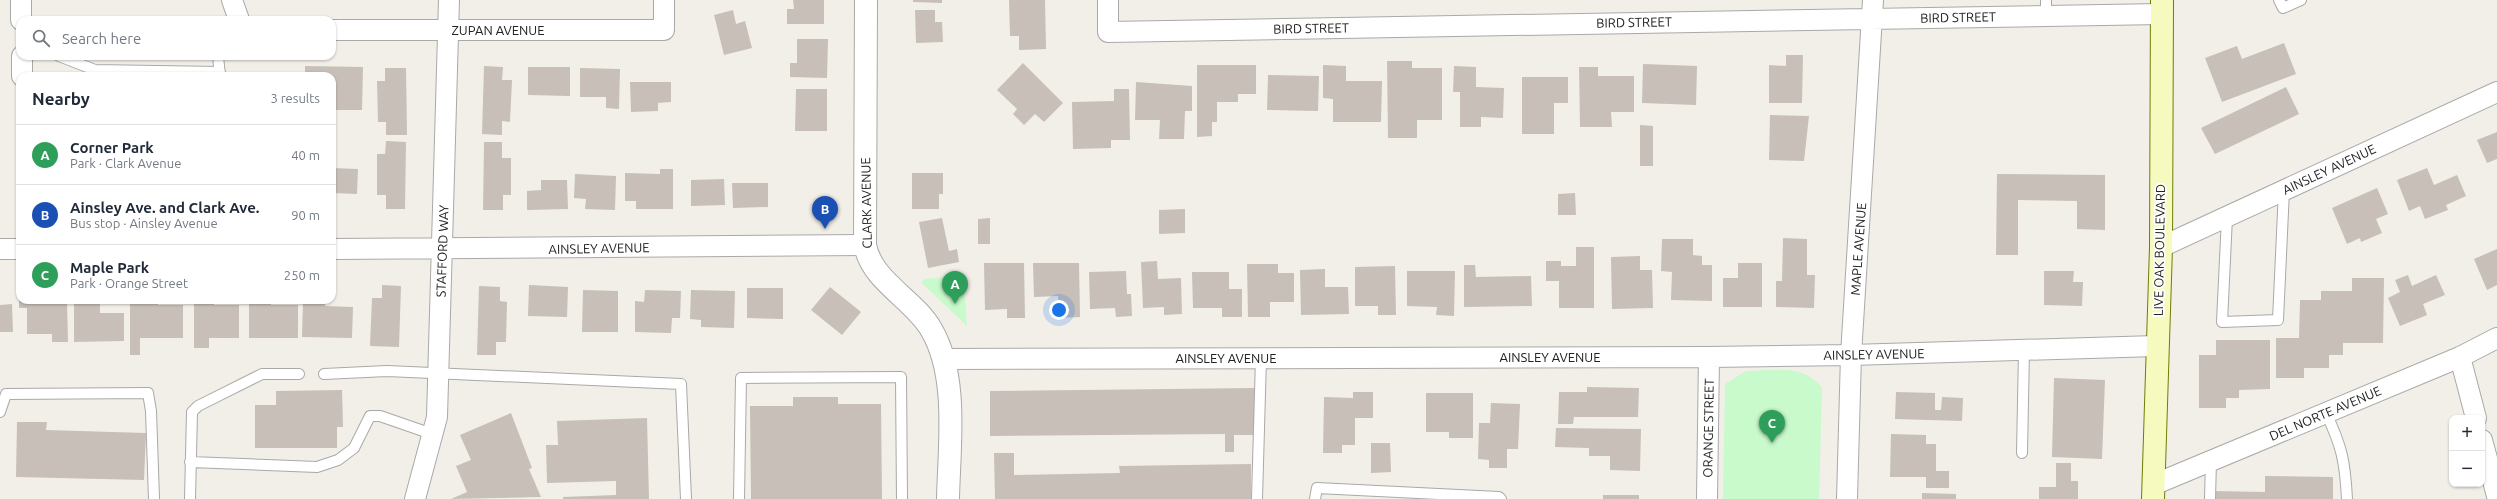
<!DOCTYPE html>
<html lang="en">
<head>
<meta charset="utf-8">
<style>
  :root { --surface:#fff; --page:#f2f2f3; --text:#1f2937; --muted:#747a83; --line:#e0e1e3; --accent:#b45309 }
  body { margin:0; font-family:Ubuntu,sans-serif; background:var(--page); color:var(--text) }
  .controls { position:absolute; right:12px; bottom:12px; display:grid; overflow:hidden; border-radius:8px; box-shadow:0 1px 3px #0004 }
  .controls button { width:36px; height:36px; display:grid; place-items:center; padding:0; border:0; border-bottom:1px solid var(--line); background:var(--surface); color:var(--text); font:20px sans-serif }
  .you { position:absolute; left:1059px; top:310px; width:14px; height:14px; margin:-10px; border:3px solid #fff; border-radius:50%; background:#1a73e8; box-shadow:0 0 0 6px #1a73e833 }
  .badge { display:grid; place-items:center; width:26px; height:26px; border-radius:50%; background:var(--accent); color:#fff; font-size:13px; font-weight:700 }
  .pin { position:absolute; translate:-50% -33px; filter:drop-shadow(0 1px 2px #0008) }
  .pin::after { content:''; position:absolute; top:21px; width:14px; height:12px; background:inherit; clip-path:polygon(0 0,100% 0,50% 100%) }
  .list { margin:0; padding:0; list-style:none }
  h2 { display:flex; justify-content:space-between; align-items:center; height:52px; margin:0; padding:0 16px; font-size:17px }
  h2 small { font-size:13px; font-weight:400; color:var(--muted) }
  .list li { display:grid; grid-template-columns:26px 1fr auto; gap:12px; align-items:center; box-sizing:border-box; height:60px; padding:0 16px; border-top:1px solid var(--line) }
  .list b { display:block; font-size:15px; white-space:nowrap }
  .list p { margin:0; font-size:13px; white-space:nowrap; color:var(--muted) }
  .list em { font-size:13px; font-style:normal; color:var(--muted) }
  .icon { flex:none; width:22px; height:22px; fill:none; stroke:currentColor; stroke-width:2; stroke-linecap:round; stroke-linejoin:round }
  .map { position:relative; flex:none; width:2497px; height:499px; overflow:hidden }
  .search { position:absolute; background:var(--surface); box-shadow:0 1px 3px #0004; left:16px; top:16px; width:320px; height:44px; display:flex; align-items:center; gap:10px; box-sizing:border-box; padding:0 14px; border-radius:12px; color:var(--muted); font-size:15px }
  .panel { position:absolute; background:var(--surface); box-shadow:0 1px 3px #0004; left:16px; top:72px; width:320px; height:232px; border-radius:12px }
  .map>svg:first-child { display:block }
  .park { fill:#c8facc }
  .building { fill:#c7bfb8 }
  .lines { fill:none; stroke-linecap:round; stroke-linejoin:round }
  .service-casing { stroke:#a9a9a9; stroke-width:12 }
  .minor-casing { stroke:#a9a9a9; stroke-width:22 }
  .tertiary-casing { stroke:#a9a9a9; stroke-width:24 }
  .secondary-casing { stroke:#707d05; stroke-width:24 }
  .service { stroke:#fff; stroke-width:10 }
  .minor { stroke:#fff; stroke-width:20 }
  .tertiary { stroke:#fff; stroke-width:22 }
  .secondary { stroke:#f7fabf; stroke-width:22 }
  .labels { text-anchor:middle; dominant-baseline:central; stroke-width:3.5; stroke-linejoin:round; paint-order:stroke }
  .street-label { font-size:13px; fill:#222; stroke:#fff }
</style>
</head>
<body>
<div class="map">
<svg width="2497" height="499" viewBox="0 0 2497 499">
  <rect width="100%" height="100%" fill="#f2efe9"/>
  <path class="park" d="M963,275L967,326L921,282L925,279Z
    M1746,371C1775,371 1803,363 1822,388L1819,499H1723L1725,384Z"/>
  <path class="building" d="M793,0H824V24H787V9H794Z
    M913,0H942V3L913,2Z
    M1009,0H1045L1046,49L1019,50V36H1010Z
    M733,10L736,24L745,21L752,48L724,55L714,15Z
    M915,10H935V22H942L943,42L916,43Z
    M797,39H828L827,78L790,77V63H797Z
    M2284,43L2296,74L2222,102L2205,58L2237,46L2242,59Z
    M1786,55H1803L1802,103H1769V65L1786,66Z
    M1387,61H1412V68H1442V120H1417V138H1388Z
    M1023,63L1063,103L1044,122L1035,114L1024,125L1013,114L1017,109L997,90Z
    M1643,64L1697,66L1696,105L1642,103Z
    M1197,65H1256V94H1238V102H1217V122H1212V136L1197,137Z
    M1323,65L1346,66V81H1382L1381,122H1333V99L1323,98Z
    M305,66L363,67L362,110H332V76H305Z
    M484,66L503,67L502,80H512L510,122L502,121V135L482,134Z
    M1454,66L1476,67V87L1504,88L1503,118L1481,117V127H1460V92H1453Z
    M528,67H570V96L528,95Z
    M1579,67H1598V76H1634V112H1611L1612,127H1580Z
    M385,68H406L407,135H386V122H378L377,81H385Z
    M580,68L620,69L619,109L606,108V97H580Z
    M238,72H261V76H238Z
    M1268,75L1319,76L1318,111L1267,110Z
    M1522,77H1568V103H1554V134H1522Z
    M630,82H671V102L658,103V111L631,112Z
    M1136,82L1192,86V111H1185L1184,139H1159L1160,120H1135Z
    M2286,87L2299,114L2215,154L2201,128Z
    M796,89H827V131H795Z
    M1114,89H1129L1130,140H1111V148L1073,149L1072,102L1114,101Z
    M1770,115L1809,116L1804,161L1769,160Z
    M1640,125L1653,126V166H1640Z
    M2497,132V159L2487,163L2477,140Z
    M386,141L406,142L405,209H386V195H377V154H385Z
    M484,142H502V158H511V195H503V210H483Z
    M332,168L358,169L357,194L332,193Z
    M2427,168L2434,185L2457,175L2466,196L2446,205L2448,210L2425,219L2420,206L2409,211L2397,180Z
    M660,169H673V209H636V201H625V173L660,174Z
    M912,173H943V194H939V209H912Z
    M575,174L616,176L615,210L585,209L586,199L574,198Z
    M1997,174L2105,175V230L2077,229V201L2018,200V255H1996Z
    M724,179L725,205L691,206V180Z
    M541,180H567L568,209L527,210V191L541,190Z
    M732,183H768V207L733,208Z
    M2377,188L2388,214L2376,219L2382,233L2361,242L2360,238L2347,244L2332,208Z
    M1575,193L1576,215H1558V194Z
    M1185,209V233L1159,234V210Z
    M942,218L949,251L957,249L959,262L928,268L919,222Z
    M990,218V244H978V219Z
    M1783,238L1807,239V275H1815L1814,308L1776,307V281H1782Z
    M1662,239H1693V255L1702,256V265H1712V301L1671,300L1672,272L1661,271Z
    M1576,247H1594V308H1559V281H1546V261H1561V266H1576Z
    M2497,249V285L2487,290L2474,259Z
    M1640,256V270H1652L1653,308L1612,309L1611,257Z
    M1157,261L1158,279L1181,278L1182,314L1164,315V307L1143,308L1141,262Z
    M984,263H1024L1025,318H1007V309L985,310Z
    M1033,263H1079L1080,317L1059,318L1058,296L1034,297Z
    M1738,263H1762V307H1723V278H1738Z
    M1247,264H1278V273H1294V302H1270V317H1248Z
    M1464,265H1475L1476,277L1531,276L1532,306L1464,307Z
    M1395,266L1396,315H1378V306H1355V267Z
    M1325,269V287H1348L1349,314L1301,315L1300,270Z
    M1126,271L1127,294H1131L1132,316L1116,317L1115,308L1090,309L1089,272Z
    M1407,271H1455L1454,316L1436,315L1437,307L1407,306Z
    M2044,271H2074L2073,282H2083L2082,306L2044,305Z
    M1192,272H1229V289H1242V317H1222V308H1193Z
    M2408,275L2412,286L2436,275L2445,295L2423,304L2427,315L2400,326L2388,298L2400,292L2395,280Z
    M2352,278H2384L2383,343H2343V355H2329V368H2304V378H2276V338H2299L2300,300H2321V291H2352Z
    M382,285L401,286L399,347L370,346L372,298H382Z
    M529,285L568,287L567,317L528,316Z
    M479,286L500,287V301L507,302L506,342H496V355H477Z
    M830,287L861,312L842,335L811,310Z
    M747,288H783V319L747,318Z
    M583,290L618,291V332H582Z
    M645,290L681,291L680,318H672L671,333L635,332V301L644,302Z
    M691,290L735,291L734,328L701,327V320L690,319Z
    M19,300L67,301L68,342H52V334H27V308H19Z
    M74,300H100V313H124V341L74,342Z
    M130,300H158V305H183V338H140V355H130Z
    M194,300H214V305H239V338H209V348H194Z
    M249,300H271V305H298V338H249Z
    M303,300H325V306L353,307L352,338L302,337Z
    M12,304L13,332H0V305Z
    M2216,340H2270V389L2239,390V398H2226V408H2199V355H2216Z
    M2054,378L2105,380L2102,459L2052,457Z
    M1587,387L1639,388L1638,417H1574L1573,424H1558L1559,392H1587Z
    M1254,388V435H1234V452H1225V434L990,436V391Z
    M342,390L343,427H337V448H255V405H276V391Z
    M1353,392H1373V418H1355V445H1342V453H1323L1324,397L1353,398Z
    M1896,392L1935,393V410H1941L1942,397L1963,398L1962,421L1895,419Z
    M1426,393H1473V438H1449V432H1426Z
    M793,397H838V404H881L882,499H751L750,406H793Z
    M1491,403L1520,404L1518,449H1507V468H1489V460L1478,459L1479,423H1490Z
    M511,413L532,468L529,469L541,497L451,499L467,492L456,466L471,460L460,435Z
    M647,418L649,499H563V497L616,495V481L547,483L546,445H558L557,421Z
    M17,422H47L46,430L146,433L144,480L16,477Z
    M1556,428L1641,429L1640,471L1610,470V456H1589V448L1555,447Z
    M1891,434L1926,435V444H1936V471H1949V488H1926V477H1890Z
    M1371,443H1390L1391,472L1371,473Z
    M994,453H1014V475L1120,473L1119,466L1251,464V499H995Z
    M2056,463H2071V481H2078V499H2039V487H2056Z
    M2265,476L2333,477V499H2212V491L2265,492Z
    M1922,493L1956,494V499H1922Z
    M1603,495H1639V499H1603Z"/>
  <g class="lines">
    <defs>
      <path id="service" d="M2279,0L2283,8L2301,0
        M2046,16V0
        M59,56L95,70L220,72
        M218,56L220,76
        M2227,217L2222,322L2278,320L2284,190
        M324,374L387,371L681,384L686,499
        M0,412L6,394L148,393L151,411L154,499
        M2326,413C2342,447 2345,461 2347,499
        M2022,453L2024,350
        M190,462L317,467L338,460L354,448L370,416H380L432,434
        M190,499L192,412L198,406L262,374H299
        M739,499L741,378L901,377L902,499
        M1257,499L1261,358
        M1315,499L1317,488L1499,497L1501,499
        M2210,499L2211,460"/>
      <path id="minor" d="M21,0V20
        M232,0L239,20
        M1108,0V32L2161,14
        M332,30H664V0
        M22,56V76
        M2161,247L2497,92
        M0,249H20
        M332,249L865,245
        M2460,357L2476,418
        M944,359L1709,357L1851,355L2156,346
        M2482,440L2497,496
        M2153,485L2460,357L2497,338
        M415,499L437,417L449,0
        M1707,499L1709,357
        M1847,499L1851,355L1873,0"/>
      <path id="tertiary" d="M866,0L865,245C872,282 913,298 931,329C959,376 949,447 948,499"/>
      <path id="secondary" d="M2153,499L2161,247L2162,0"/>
    </defs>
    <use href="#service" class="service-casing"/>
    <use href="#minor" class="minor-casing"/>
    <use href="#tertiary" class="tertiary-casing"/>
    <use href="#secondary" class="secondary-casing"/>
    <use href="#service" class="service"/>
    <use href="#minor" class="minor"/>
    <use href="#tertiary" class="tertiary"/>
    <use href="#secondary" class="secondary"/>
  </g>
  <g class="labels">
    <g class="street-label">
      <text transform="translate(1958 17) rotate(-1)">BIRD STREET</text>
      <text transform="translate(1634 22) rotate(-1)">BIRD STREET</text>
      <text transform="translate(1311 28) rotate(-1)">BIRD STREET</text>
      <text x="498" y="30">ZUPAN AVENUE</text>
      <text transform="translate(2329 169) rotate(-25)">AINSLEY AVENUE</text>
      <text transform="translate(866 203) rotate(-91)">CLARK AVENUE</text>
      <text transform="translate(599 248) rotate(-1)">AINSLEY AVENUE</text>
      <text transform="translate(1858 249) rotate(-86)">MAPLE AVENUE</text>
      <text transform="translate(2159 250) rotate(-89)">LIVE OAK BOULEVARD</text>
      <text transform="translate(442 251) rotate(-88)">STAFFORD WAY</text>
      <text transform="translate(1874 354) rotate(-1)">AINSLEY AVENUE</text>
      <text x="1550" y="357">AINSLEY AVENUE</text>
      <text x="1226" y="358">AINSLEY AVENUE</text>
      <text transform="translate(2325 413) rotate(-23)">DEL NORTE AVENUE</text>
      <text transform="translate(1708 428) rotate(-89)">ORANGE STREET</text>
    </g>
  </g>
</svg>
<div class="controls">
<button>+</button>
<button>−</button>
</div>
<div class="you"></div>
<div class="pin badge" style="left:955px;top:304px;background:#2e9e5b">A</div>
<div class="pin badge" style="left:825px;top:229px;background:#1a4fb4">B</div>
<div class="pin badge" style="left:1772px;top:443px;background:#2e9e5b">C</div>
<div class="search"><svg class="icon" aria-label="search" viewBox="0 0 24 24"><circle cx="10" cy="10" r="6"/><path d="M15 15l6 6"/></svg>Search here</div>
<section class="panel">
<h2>Nearby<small>3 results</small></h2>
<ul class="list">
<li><span class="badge" style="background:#2e9e5b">A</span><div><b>Corner Park</b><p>Park · Clark Avenue</p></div><em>40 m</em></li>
<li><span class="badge" style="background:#1a4fb4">B</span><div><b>Ainsley Ave. and Clark Ave.</b><p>Bus stop · Ainsley Avenue</p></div><em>90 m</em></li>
<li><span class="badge" style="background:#2e9e5b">C</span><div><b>Maple Park</b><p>Park · Orange Street</p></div><em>250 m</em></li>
</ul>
</section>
</div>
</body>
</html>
